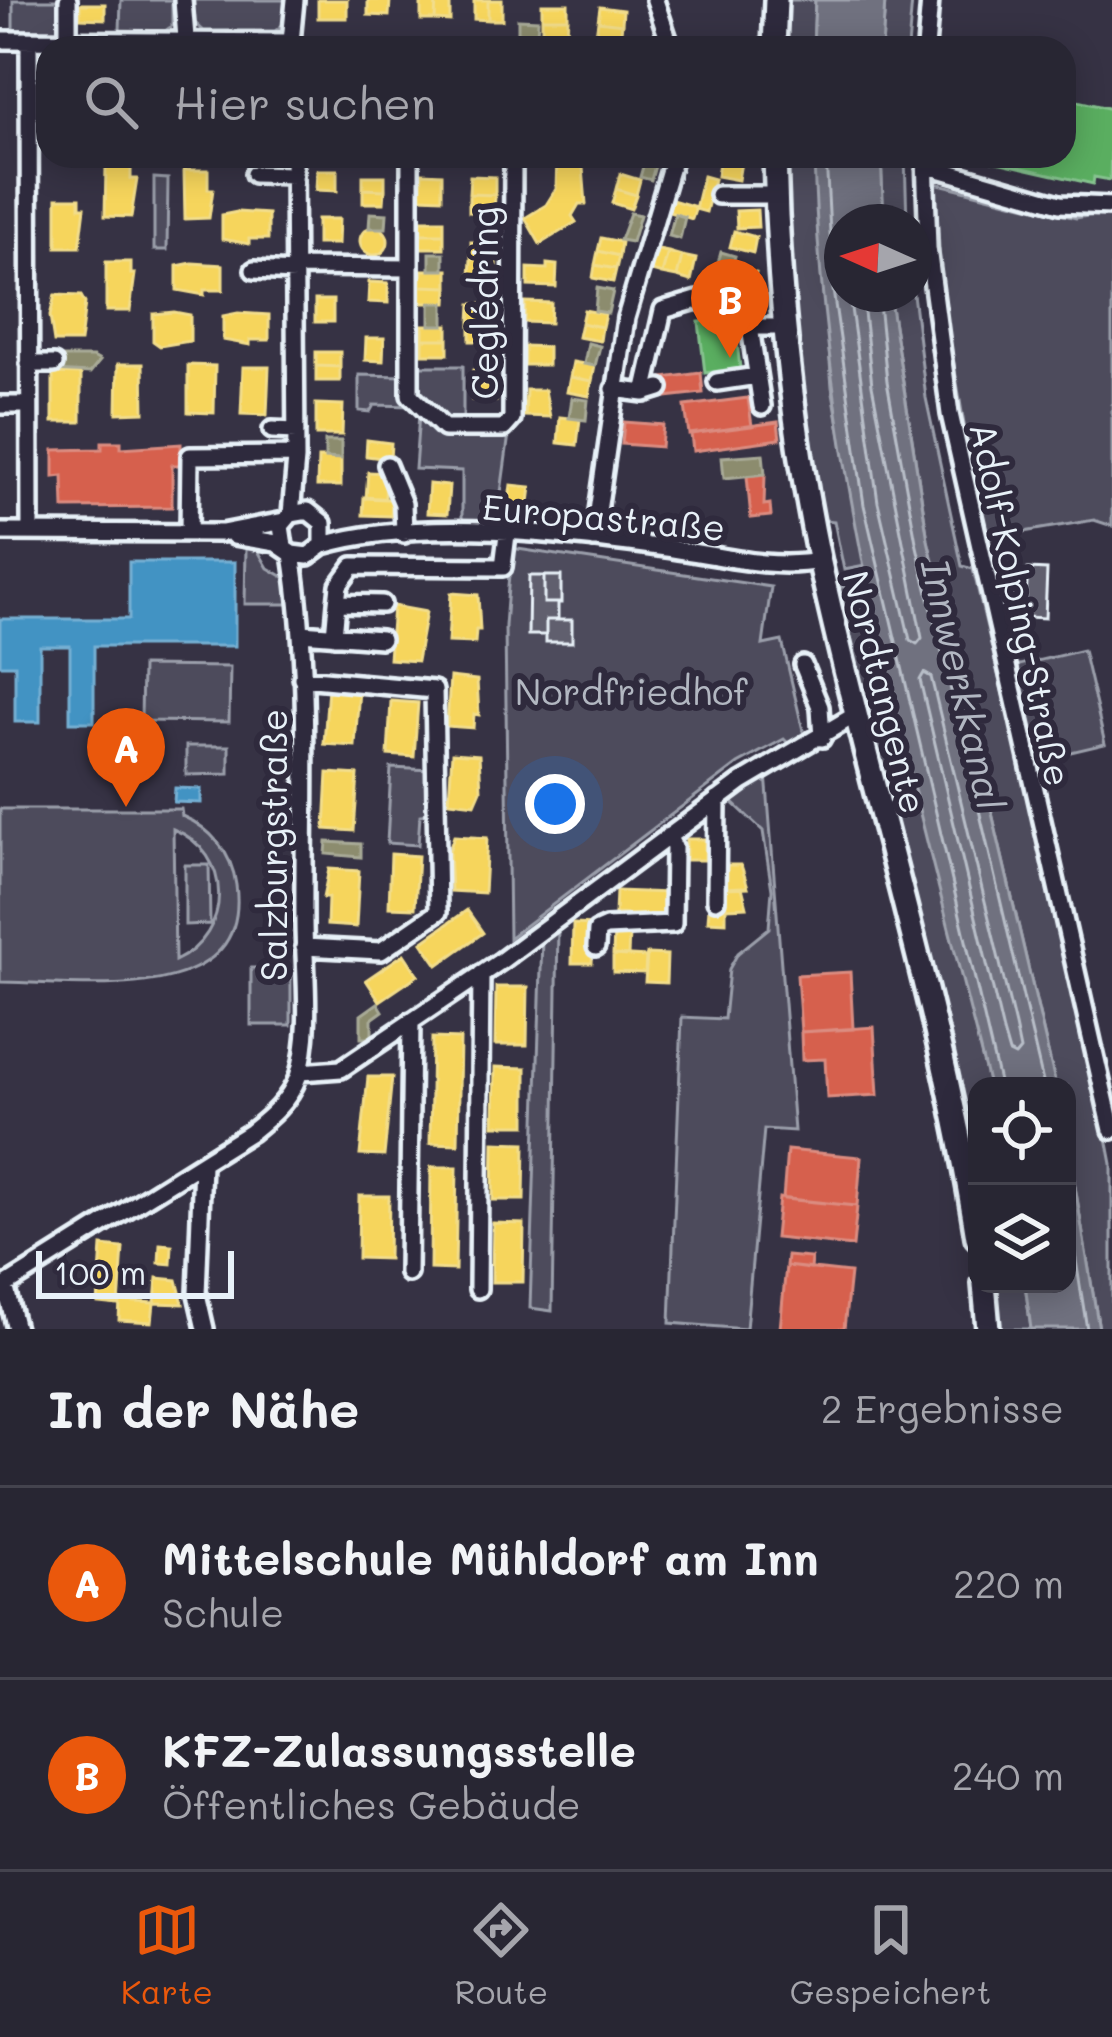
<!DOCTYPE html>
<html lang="de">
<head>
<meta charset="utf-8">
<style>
  :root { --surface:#282633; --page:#34323f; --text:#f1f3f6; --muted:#a5a5ac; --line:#44434e; --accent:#ea580c }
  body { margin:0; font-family:Mali,sans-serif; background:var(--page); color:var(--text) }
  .controls { position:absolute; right:36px; bottom:36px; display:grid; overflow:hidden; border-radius:24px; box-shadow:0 6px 30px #0003 }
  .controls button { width:108px; height:108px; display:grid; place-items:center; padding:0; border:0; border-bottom:3px solid var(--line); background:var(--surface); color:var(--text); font:60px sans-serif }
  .compass { position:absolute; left:824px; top:204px; width:108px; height:108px; border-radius:50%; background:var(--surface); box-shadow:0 6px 30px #0003; rotate:273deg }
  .scale { position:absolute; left:36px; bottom:30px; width:198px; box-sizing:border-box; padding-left:12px; border:6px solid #e8f1f8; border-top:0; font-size:33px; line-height:42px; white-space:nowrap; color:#e8f1f8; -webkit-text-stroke:9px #2f2a3d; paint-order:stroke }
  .you { position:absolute; left:555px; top:804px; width:42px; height:42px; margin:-30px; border:9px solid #fff; border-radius:50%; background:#1a73e8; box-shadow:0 0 0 18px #1a73e833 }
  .badge { display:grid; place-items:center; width:78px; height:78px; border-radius:50%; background:var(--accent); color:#fff; font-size:39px; font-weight:700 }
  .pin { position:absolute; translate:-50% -99px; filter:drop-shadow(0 3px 6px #0008) }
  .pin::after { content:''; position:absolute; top:63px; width:42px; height:36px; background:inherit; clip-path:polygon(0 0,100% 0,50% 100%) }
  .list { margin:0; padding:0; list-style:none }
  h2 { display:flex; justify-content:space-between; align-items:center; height:156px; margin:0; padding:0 48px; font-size:51px }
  h2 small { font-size:39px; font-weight:400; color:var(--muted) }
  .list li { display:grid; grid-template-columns:78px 1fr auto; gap:36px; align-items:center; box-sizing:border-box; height:192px; padding:0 48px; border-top:3px solid var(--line) }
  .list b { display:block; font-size:45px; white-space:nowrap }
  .list p { margin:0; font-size:39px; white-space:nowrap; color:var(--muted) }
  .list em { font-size:39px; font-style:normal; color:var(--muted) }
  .icon { flex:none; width:66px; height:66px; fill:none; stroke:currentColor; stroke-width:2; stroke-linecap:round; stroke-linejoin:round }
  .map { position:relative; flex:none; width:1112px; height:1329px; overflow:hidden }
  .search { position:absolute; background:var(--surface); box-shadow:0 6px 30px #0003; left:36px; right:36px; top:36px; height:132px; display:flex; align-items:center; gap:30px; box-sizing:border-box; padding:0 42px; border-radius:36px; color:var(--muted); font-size:45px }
  .sheet { height:540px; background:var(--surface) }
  nav { display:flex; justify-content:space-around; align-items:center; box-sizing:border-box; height:168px; border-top:3px solid var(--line); background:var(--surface); font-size:33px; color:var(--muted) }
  nav a { display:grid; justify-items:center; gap:6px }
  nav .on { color:var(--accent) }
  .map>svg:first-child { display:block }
  .green { fill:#4d4b5c; stroke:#9a9eaa; stroke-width:3; fill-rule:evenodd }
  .water { fill:#70717f; stroke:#a0a4af; stroke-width:3 }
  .homes { fill:#f6d55c; stroke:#f2dd8b; stroke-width:3 }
  .shops { fill:#d6604d; stroke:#db8c80; stroke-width:3 }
  .schools { fill:#4393c3; stroke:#74afd3; stroke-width:3 }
  .public { fill:#5aae61; stroke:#85c28e; stroke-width:3 }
  .industry { fill:#8c8c6e; stroke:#a8aa97; stroke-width:3 }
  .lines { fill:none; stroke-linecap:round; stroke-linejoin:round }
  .shore { stroke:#b8bec8; stroke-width:3 }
  .building { fill:#605e6e; stroke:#e8f1f8; stroke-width:3 }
  .minor-casing { stroke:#e8f1f8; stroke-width:24 }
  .major-casing { stroke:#e8f1f8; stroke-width:30 }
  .minor { stroke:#2f2a3d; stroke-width:15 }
  .major { stroke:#2f2a3d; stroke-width:21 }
  .labels { text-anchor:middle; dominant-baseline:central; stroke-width:12; stroke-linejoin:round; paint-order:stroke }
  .street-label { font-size:36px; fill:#e8f1f8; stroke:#2f2a3d }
  .park-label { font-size:36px; fill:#b2b7c1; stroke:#2f2a3d }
  .water-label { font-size:39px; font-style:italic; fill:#b2b7c2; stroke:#2f2a3d }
</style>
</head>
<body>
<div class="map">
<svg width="1112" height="1329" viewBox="0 0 1112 1329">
  <rect width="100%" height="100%" fill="#363244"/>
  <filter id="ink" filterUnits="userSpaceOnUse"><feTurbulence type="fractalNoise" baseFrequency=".00833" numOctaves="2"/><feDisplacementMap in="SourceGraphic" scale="24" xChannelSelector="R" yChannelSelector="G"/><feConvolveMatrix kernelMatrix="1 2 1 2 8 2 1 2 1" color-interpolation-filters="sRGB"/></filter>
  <g filter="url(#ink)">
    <path class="green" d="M13,0H63V33L13,32Z
      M121,0H172V26L165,31H120Z
      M194,0H285V23L275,31H204L193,21Z
      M784,0H815L813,48H782Z
      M885,0H912L908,48H882Z
      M782,156H814L832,387L865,566L844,570L834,521L823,520L796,352Z
      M881,156H905L907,222H884Z
      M154,178L168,179L167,250H154Z
      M935,183L1076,218L1112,212V526L1094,520L983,539L942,292Z
      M889,294H913L926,398L962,566L973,569L1100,1101L1112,1164V1329H1099L1067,1139V1086H1056L928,540Z
      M417,366H463V423H447L417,396Z
      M359,375L405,376L412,406L374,405L370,412L359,411Z
      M419,414L447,434H509L497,522L462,521V471L415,469Z
      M246,548L257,549L268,568L287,579L288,604H245Z
      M511,548L771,587L763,645L782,641L805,739L792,747L784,739L738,764L509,938L505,626Z
      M869,581L989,1086H977V1192L838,588Z
      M1083,650L1105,744L1037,760L1015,666Z
      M142,666L230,667L229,722L141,721Z
      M186,746H229V774L186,775Z
      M391,768L431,770L428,814L420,815L418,845L387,843Z
      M766,773L794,1131L764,1129L746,1329L670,1323L682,1017L724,1019L729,969L738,953L769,928L772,890L763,831L727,797Z
      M0,809H181L182,816C211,828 232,853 236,885C253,1011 76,982 0,982ZM173,829C234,853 233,934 175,961Z
      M185,865H209L210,924L185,925Z
      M558,925L552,1311L530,1308L542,938Z
      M251,968H291V1025H251Z
      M991,1284H1025L1031,1329H996Z"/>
    <path class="water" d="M815,0H885L882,48H813Z
      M814,156H881L884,222H842V294H889L928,540L1056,1086H989C913,781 822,472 814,156Z
      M1067,1139L1099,1329H1031L1025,1284H1067Z"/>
    <path class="homes" d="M318,0H347V18H318Z
      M368,0H390L389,16L368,15Z
      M421,0H436L435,20H421Z
      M436,0H450V21L435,20Z
      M474,0H488V20L474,19Z
      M488,0H502V20H488Z
      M80,4H105V19L80,18Z
      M542,4H568V18H542Z
      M600,7L623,10L622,24L598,21Z
      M542,18H568L567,33L542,32Z
      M598,21L622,24L620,38L596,35Z
      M542,32L567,33V47L541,46Z
      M557,156H582L586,204H579L572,216L576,222L540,244L525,218L546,205L556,189Z
      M720,156H742L738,180L717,176Z
      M106,166L131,167V179H137L131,217L105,216Z
      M184,170H208V189H213L209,218L185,219Z
      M317,170H337V191L316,190Z
      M422,173L442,174V198L421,197Z
      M620,174L640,180L636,195L616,189Z
      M363,176H385V190L363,189Z
      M470,176L495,177V195L469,194Z
      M703,176L714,179L706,212L695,209Z
      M363,189L385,190L384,203H363Z
      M616,189L636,195L631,209L612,203Z
      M469,194L495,195L494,213L469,212Z
      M57,198H80V207H85L80,247H57Z
      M672,200L696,207L692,219L669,212Z
      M757,210L758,227L737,228L736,211Z
      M237,212L268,214V239H249V244L222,239V215Z
      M317,219H339L338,244H317Z
      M421,220H444V234H421Z
      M360 241a14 14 0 1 1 28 0a14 14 0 1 1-28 0Z
      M734,231L756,237L753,253L730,247Z
      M421,234H444V248H420Z
      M601,238L621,242L619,256L598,251Z
      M471,242H496V259H471Z
      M653,249L668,252L662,274L648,270Z
      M598,251L619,256L616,269L595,265Z
      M668,252L682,256L677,277L662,274Z
      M682,256L696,259L691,281L677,277Z
      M471,259H496V277L470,276Z
      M106,262H131V274H135L130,311H106Z
      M192,263L223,265V290H204V295L177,290V266Z
      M547,264L557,265L556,287L528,286V268L547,269Z
      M595,265L616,269L613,282L593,278Z
      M738,268L756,273L749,300L719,292Z
      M422,270H448V287L421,286Z
      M369,282L388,283V303L368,302Z
      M421,286L448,287L447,303H421Z
      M55,295L81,296L85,303L80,342H54L50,316Z
      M315,300H333V322H315Z
      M525,302L551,303L550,323L524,322Z
      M471,304H496L495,323L470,322Z
      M584,310L605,314L602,327L581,323Z
      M174,312L190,315V341L160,346L153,341V314Z
      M238,313L269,315V340H250V345L223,340V316Z
      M470,322L495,323V341H470Z
      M581,323L602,327L600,341L578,337Z
      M423,325H448V339H423Z
      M366,338H384L383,361L365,360Z
      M423,339H448V354H423Z
      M524,346L548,347V365H524Z
      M316,352H340V367L316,366Z
      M573,362L595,366L592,381L570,377Z
      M118,364H143L144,412L117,413Z
      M188,365L215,366L214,413L188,412Z
      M316,366L340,367V381H316Z
      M243,367H269L267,415L241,414Z
      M473,370H496V385H472Z
      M53,373L81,374V422H53Z
      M570,377L592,381L589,396L567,392Z
      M472,385H496V401L472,400Z
      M526,390H545L550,417L525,416Z
      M316,404L343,405L342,435H316Z
      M560,417L580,419L577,445L558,443Z
      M367,440L391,443L390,459L366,456Z
      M318,458H341V486H317Z
      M368,472L386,473L385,499L366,498Z
      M429,484L449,486L447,514L427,513Z
      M511,485L531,487L528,510L508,507Z
      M364,497L392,499L391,516L363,515Z
      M451,593L478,595L480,630H476L475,643L448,642Z
      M393,606L426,612L417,661L389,659Z
      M450,677L477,680L479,715L474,714L473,728L447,726Z
      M328,687L359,689L355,746L324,744Z
      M391,701L418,703L414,757L388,755Z
      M452,753L479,755L481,790L475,804L449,801Z
      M328,773L358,775L354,831L325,829Z
      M454,836L487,838L484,893L451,891L449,851Z
      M686,839H705V860H686Z
      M391,854L418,856L415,908L389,907Z
      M725,865H741L748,887L725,888Z
      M329,869L359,871L356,927L327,925L328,898H323Z
      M742,887L747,907L726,908L725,888Z
      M616,891L669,893V916L615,914Z
      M709,907L726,908V922L708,921Z
      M467,910L483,933L438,965L422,942Z
      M573,924L594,925L592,963H572Z
      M614,932L629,933L628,956L613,955Z
      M404,954L418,975L380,1001L366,980Z
      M647,954L667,955L666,983L645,982Z
      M613,955L646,957L645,973L613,972Z
      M496,987H528L527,1045H495Z
      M432,1038L460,1039L458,1144L430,1143Z
      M495,1067L526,1068V1125H494Z
      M368,1077H392L384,1156L360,1155Z
      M494,1142L525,1143L524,1200H493Z
      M431,1167H457L455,1270L430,1269Z
      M359,1196H389L388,1259L358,1258Z
      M493,1223L524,1224L523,1282H492Z
      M160,1244L172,1245L171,1264L159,1263Z
      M102,1246L123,1248L119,1305L98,1303Z
      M157,1278L177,1280L183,1304L155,1303Z
      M120,1301L154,1303L152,1322L119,1320Z"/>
    <path class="shops" d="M701,373L703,393L665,397L663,378Z
      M748,398L752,426L689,434L685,406Z
      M624,422L663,425L661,447L622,444Z
      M778,422L780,439L693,451L691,434Z
      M102,442H121V448L181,444V465H172V507L64,508L63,476L54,477V450L102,449Z
      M765,474L764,505L770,504L771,516L751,518L747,476Z
      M850,972L853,1029L801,1032L797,975Z
      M874,1027L878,1095L827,1098L825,1059L802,1060L801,1032Z
      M787,1150L861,1157L857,1206L783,1199Z
      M779,1198L857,1206L853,1246L775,1238Z
      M787,1256L811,1258L810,1269L786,1266Z
      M786,1266L850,1273L844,1329H780Z"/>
    <path class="schools" d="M129,562H235V646H94V722H70V646H40V722H15V665H0V619H129Z
      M175,788L201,789V803L174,802Z"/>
    <path class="public" d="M1064,98L1112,109L1110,180L1094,177L1093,184L975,157L1064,156Z
      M734,317L740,368L705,373L699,322Z"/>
    <path class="industry" d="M518,19L538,20L537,34L518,33Z
      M646,156L657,159L651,180L640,177Z
      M370,213L387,214L386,228H369Z
      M630,213L640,215L632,242L620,240Z
      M675,214L685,217L680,239L669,236Z
      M721,252L735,256L731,271L717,267Z
      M430,253H444V270H430Z
      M597,288L613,291L608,313L595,311Z
      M430,303H444V325H430Z
      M482,341H495V366H482Z
      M588,343L600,346L595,366L584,364Z
      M54,357H93L100,361L90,373L54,371Z
      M572,398L588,400L586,420L569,418Z
      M325,441H341V459L325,458Z
      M763,454L765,474L724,478L722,457Z
      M327,842L361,844V857L326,854Z
      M378,1003L383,1011L372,1019V1038H361V1015Z"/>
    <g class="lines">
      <path class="shore" d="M826,156L833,290L864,505L1000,1086
        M849,294L878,502L910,640L917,644L922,638L872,385L862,294
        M878,294L887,381L916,542L1044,1086
        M924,673L931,677L1015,1026L1020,1050L1015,1056L1009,1053L1003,1032L920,680Z
        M1067,1204L1087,1329"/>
    </g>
    <path class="building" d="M1001,548L1009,588L994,591L985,552Z
      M1028,569L1047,570L1045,618L1002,616L1003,596L1026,598Z
      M529,576H544V603H558V620H546V635H528Z
      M544,576H561V603H544Z
      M546,620H572V642H546Z"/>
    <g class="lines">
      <defs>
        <path id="minor" d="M183,0L186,38
          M655,0L671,48
          M0,40L291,42
          M29,41L30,532
          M68,41V0
          M291,42L295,0
          M926,48L930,0
          M410,156V395L444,428H504L512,419L513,156
          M925,156L928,248L950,414L1112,1130
          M925,165L1060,204L1112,206
          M254,174L294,175
          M718,195H776
          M295,267L409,268
          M254,270L295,272
          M750,327H785
          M29,364H54
          M717,382L757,376
          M614,389L644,393L660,388
          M644,393L663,310L697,300L748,314L762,406
          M0,405H28
          M272,430L296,431
          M387,465L403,504L404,534
          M291,514L296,459L294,156
          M0,532L222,533L284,521
          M189,533L190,456L296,455
          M234,536L276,543L292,554L308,556L323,545V523L308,511L291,514L281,526L284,546
          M594,539L626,318L674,156
          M323,545C425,515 568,535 673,549C721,556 771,570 820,561
          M337,603L339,585L353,566L503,567L507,534
          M301,633L381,639
          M334,636L337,603L382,604
          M803,665L820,707L822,738
          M302,678L434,690L438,912L381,951L304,947
          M716,900L717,800
          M596,947L597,931L606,927L673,924L674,847L668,836
          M300,1072L341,1069L501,961L742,782L855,715
          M202,1164L197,1294L205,1329
          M408,1273L411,1021
          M5,1285L16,1329
          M0,1289L251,1132C270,1117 289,1101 298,1077C313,1032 304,968 304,921C303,800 311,674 292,554
          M478,1289L481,974"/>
        <path id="major" d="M774,48L776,0
          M775,156C778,292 792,429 820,563C869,788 941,1009 977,1237
          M984,1284L988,1329"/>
      </defs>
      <use href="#minor" class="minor-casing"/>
      <use href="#major" class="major-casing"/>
      <use href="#minor" class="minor"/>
      <use href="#major" class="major"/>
    </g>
  </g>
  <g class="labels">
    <g class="street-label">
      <text transform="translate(483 303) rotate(-90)">Ceglédring</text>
      <text transform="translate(604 516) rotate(5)">Europastraße</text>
      <text transform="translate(1022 604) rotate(78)">Adolf-Kolping-Straße</text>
      <text transform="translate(886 692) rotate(76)">Nordtangente</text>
      <text transform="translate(272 845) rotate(-90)">Salzburgstraße</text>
    </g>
    <g class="park-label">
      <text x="631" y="690">Nordfriedhof</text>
    </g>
    <g class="water-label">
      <text transform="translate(964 684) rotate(77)">Innwerkkanal</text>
    </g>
  </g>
</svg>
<div class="controls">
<button><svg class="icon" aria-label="locate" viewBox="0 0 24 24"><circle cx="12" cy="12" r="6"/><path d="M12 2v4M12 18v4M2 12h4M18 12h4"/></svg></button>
<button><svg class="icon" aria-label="layers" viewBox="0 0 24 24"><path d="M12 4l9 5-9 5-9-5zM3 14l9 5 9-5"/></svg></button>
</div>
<svg class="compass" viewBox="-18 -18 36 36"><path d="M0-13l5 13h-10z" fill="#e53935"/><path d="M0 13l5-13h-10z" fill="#a5a5ac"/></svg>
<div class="scale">100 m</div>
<div class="you"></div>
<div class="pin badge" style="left:126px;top:807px">A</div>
<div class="pin badge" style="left:730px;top:358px">B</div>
<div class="search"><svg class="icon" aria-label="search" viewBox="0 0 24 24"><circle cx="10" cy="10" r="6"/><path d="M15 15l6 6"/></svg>Hier suchen</div>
</div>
<section class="sheet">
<h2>In der Nähe<small>2 Ergebnisse</small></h2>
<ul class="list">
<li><span class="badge">A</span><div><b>Mittelschule Mühldorf am Inn</b><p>Schule</p></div><em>220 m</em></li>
<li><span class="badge">B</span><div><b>KFZ-Zulassungsstelle</b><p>Öffentliches Gebäude</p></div><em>240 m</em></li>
</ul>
</section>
<nav>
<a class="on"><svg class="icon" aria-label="map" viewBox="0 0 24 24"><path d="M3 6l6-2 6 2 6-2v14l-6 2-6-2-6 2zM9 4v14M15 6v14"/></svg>Karte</a>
<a><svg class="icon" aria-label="directions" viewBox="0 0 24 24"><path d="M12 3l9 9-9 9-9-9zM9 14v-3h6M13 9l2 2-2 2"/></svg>Route</a>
<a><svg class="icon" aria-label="saved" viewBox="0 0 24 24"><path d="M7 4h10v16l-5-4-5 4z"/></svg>Gespeichert</a>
</nav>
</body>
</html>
